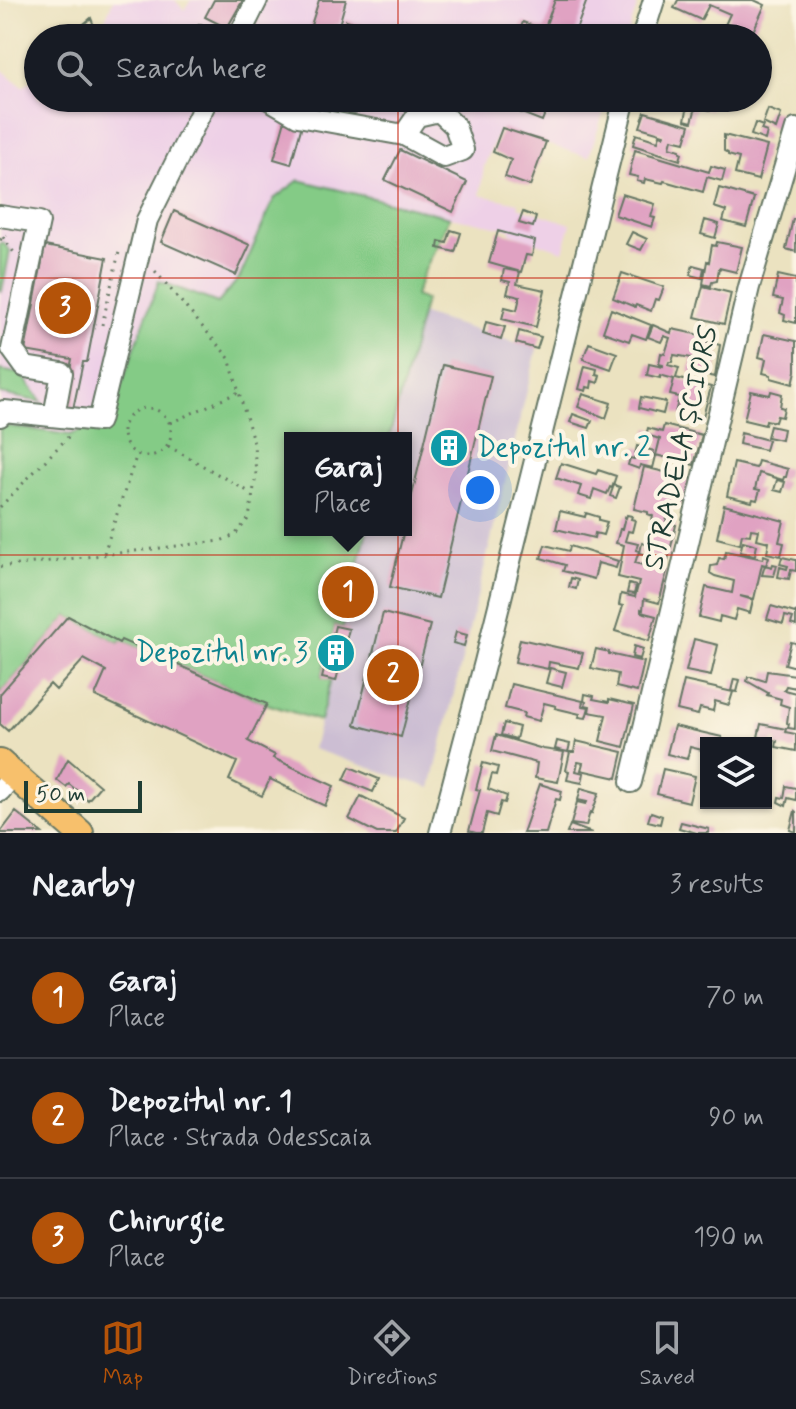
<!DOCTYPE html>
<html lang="en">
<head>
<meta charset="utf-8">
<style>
  :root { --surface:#171b24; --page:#242831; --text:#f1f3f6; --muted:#9ea1a6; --line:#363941; --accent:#b45309 }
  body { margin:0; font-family:Mynerve,sans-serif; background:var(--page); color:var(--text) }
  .controls { position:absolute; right:24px; bottom:24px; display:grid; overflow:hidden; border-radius:0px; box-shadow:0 2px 6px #0004 }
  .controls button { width:72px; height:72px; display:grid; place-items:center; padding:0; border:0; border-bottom:2px solid var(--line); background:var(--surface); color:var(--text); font:40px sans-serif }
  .scale { position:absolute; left:24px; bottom:20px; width:118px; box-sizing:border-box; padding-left:8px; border:4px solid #1f3d34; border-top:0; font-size:22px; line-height:28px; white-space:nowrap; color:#1f3d34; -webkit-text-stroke:6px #fcf5e5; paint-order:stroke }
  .you { position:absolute; left:480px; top:490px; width:28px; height:28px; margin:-20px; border:6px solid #fff; border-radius:50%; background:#1a73e8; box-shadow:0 0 0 12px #1a73e833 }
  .badge { display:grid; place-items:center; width:52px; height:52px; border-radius:50%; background:var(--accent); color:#fff; font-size:26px; font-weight:700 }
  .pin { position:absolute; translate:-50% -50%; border:4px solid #fff; box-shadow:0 2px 8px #0006 }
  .popup { position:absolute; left:284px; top:432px; width:128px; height:104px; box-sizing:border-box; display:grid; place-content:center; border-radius:0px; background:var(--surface); filter:drop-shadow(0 2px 6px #0005); font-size:26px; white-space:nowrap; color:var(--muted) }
  .popup b { font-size:30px; color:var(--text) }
  .popup::after { content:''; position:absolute; left:50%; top:100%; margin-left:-16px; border:16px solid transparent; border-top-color:var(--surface) }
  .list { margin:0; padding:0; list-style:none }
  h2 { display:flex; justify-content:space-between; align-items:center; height:104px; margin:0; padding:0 32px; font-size:34px }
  h2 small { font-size:26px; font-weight:400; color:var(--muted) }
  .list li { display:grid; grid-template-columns:52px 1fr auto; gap:24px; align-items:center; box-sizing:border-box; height:120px; padding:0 32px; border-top:2px solid var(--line) }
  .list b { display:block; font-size:30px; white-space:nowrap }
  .list p { margin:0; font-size:26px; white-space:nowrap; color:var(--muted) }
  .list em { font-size:26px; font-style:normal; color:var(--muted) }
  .icon { flex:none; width:44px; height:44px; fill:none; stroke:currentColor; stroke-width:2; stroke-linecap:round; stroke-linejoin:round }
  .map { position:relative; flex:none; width:796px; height:833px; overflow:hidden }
  .search { position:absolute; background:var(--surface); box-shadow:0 2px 6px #0004; left:24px; right:24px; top:24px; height:88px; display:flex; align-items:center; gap:20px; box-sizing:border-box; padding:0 28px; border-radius:44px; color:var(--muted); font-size:30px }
  .sheet { height:464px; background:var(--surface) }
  nav { display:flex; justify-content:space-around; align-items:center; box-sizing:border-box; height:112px; border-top:2px solid var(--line); background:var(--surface); font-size:22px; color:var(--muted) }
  nav a { display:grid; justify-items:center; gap:4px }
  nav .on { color:var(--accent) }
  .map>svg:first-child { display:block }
  .built { fill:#eed0e7 }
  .industrial { fill:#ccbed3 }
  .green { fill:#84cb86; stroke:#52845d; stroke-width:2 }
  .building { fill:#e0a2c2 }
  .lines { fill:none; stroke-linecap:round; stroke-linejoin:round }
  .minor-casing { stroke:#667765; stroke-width:24 }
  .major-casing { stroke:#667765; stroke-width:30 }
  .path { stroke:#667765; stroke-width:3; stroke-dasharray:2 6; stroke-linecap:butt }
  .minor { stroke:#fff; stroke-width:20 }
  .major { stroke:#f7c06c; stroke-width:26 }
  .grid { fill:none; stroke:#c8321e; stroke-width:2; stroke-opacity:0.55 }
  .labels { text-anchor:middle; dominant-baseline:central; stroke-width:8; stroke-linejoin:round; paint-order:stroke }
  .culture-label { font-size:28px; fill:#0d838f; stroke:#fcf5e5; text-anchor:start }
  .street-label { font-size:28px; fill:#1f3d34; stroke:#fcf5e5 }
</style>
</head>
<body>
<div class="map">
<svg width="796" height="833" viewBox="0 0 796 833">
  <rect width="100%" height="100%" fill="#fcf5e5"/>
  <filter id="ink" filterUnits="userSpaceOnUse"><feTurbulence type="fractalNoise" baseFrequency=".0125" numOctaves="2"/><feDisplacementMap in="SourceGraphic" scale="16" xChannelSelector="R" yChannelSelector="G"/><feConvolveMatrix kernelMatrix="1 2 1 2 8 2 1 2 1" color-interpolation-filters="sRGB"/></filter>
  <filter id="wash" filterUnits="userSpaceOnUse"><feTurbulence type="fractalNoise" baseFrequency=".006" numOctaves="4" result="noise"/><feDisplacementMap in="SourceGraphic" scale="32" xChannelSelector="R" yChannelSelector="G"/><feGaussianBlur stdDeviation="1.8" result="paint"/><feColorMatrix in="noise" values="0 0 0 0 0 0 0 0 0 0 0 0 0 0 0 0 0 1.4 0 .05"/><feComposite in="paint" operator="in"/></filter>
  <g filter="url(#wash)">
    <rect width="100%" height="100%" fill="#ebe2c0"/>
    <path class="built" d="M113,0H175L184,10L191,0H639L627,38H87L102,27Z
      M0,68L23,87L38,76V98H608L589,157L499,130L484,166L480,195L519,203L518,207L571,224L563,251L510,233L511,229L450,217L423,274L415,296L425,300L389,438H290V530H367L320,721L267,704L121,640L119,643L68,616L0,694Z"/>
    <path class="industrial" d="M422,314L537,349L431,788L313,749L330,681L322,678L335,626L349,600L336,596L341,582L353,586L367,530H406V438H389Z"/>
    <path class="green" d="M299,180L450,217L423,274L415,296L425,300L389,438H290V530H367L353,586L337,596L350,600L343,627L335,626L322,677L331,680L320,721L267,704L121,640L119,643L68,616L0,694V425L70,435L108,421L159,281L218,303L240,277L274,199Z
      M3,242L10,251L2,291L0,290V244Z
      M0,370L21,374L42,402L0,394Z"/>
    <g id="blocks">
      <path class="building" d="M214,0H243L227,28L205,17Z
        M319,0H346L339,25L335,23L330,38H307Z
        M555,0H587L573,38H517L523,22L544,30Z
        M678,0H754L765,5L750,38H719L730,14L709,5L701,20L674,8Z
        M91,18L97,34L92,38H67Z
        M346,20L373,28L370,38H341Z
        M199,24L219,35L218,38H191Z
        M119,29L134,31L132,38H117Z
        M509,98H551L542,121L506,107Z
        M699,98L713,101L710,110L696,106Z
        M688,105L696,107L692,122L685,120Z
        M768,109L781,114L776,129L763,123Z
        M645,112L690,125L685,142L672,139L670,147L680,150V152L682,153L680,160L633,145L636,134L658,141L660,135L663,136L664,134L640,127Z
        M285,120L302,125L291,164L274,159Z
        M755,123L763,126L761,130L767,132L765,140L751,135Z
        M502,128L546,142L530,186L505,177L511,160L493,152Z
        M724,135L767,146L758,180L735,174L739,158L728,155V153L724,151Z
        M400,150L467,182L453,212L385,180Z
        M635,150L709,172L711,166L725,170L722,181L707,177L703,192L664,181L663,183L645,179L644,183L637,181L638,177L629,175Z
        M719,188L754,198L746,227L723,221L726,211L714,207Z
        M622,194L655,204L651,217L655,218L652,227L615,215Z
        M174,211L250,245L236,275L161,242Z
        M523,212L536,217L533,227L519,223Z
        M793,219H796V252L786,249Z
        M705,220L719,224L715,238L701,234Z
        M451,230L461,233L455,252L438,248L439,241L447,243Z
        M498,231L535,241L532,256L526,255L521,272L489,263Z
        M632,232L647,239L641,250L626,244Z
        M717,242L742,247L736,272L719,268L717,281L712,282L711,286L703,284L707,261L709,262L712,245L716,246Z
        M45,246L107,258L87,362H83L72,414L62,412L72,359L25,351Z
        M693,265L704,268L702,278L690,275Z
        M504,269L520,272L517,284L545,290L536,327L502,319L505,307L517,310L520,297L507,294L510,282L502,280Z
        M622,273L664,287L659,300L655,299L651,311L636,305L635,307L613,298Z
        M778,275L796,279V323L784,320L785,315L780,313L783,300L773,298Z
        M703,286L731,293L724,324L695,317Z
        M611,309L651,325L646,339L632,334L629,341L603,332Z
        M486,322L505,327L501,340L483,334Z
        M653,325L671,333L672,329L705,336L704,341L720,345L715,377L689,372L692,358L674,355L672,362H669L668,365L679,368L676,378L711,387L702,420L675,413L679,397L670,395L674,379L660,375V378L647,375L649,364L663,367V365L659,364L661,353L665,354L670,338L664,336L661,342L648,337Z
        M519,331L541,337L537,349L516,343Z
        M764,334L796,341V371L793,384L771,378V375L763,373L766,359L759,357Z
        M589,343L617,353L611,369L583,359Z
        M443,365L491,376L438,598L390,587L404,530H406V520Z
        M585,366L597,369L596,374L600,375L598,383L592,381L591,388L587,387L586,391L579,389Z
        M751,391L770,395L771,391L782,394L780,407L784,408L782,417L777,416L775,422L766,420L765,425L744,420Z
        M583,394L611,403L606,418L578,407Z
        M641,397L666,402L663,414L639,408Z
        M573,414L592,421L589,428L570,422Z
        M664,425L702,435L694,465L656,455L660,439L646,435L648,428L662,432Z
        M770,426L783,429L781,440L767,437Z
        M741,433L768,440L765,450L739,444Z
        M637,446L654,451L653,455L656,456L653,468L640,465L639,469L628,465L630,458L634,459Z
        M758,461L788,469L786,477H784L783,480L759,473L755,489L760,490L757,500L753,499L752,502L727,496L734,463L756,468Z
        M561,463L596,474L598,470L616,476L612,488L610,487L607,494L594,489L591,499L578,495L581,486L556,478Z
        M644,467L697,480L692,504L681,501L680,506L670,504L666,522L676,525L668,560L640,553L642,543L647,544L653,516L648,514V512L634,509Z
        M777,480L785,482L782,492L774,490Z
        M614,485L620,487L616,498L610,496Z
        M724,505L784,521L779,542L784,543L781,556L767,553L769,542L757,539L759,530L751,529L750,535L742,534L740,544L717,538Z
        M560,511L585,517L586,513L599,517V520L607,522L603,535L595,533L594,538L556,529Z
        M627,515L632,516L631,519L635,520L632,532L628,531L625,541L638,544L636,550L639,551L635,563L667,571L659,603L644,599L643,610L641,609V612L656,616L649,641L615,631L623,606L619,605L621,594L635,597L639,582L618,577L624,545L616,543L620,529H622L625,517L626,518Z
        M743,541L757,545L755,555L740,552Z
        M545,545L569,551L570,546L618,561L616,568L598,563L594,579L583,576L563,571L565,565L541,558Z
        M726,551L763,559L764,555L769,557L766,565L762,564L754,599L740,596L753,600L750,613L737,609L734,620L720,616L719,622L699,617L706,587L732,593L734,581L715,576L710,573L711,566L717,565L719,558L724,559Z
        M782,557L796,560V571L791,570L789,579L778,577L780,567L787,569L788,566L780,564Z
        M773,564L777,565L774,576L762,575L765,565L772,567Z
        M571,578L578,580L576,589L569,587Z
        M341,582L359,588L355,601L336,596Z
        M629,584L636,586L634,594L627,593Z
        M341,606L348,607L345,617L339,615Z
        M771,606L795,613L796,611V626L791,624L793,618L785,616L783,624L767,619Z
        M383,613L430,625L401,737L355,725Z
        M68,616L119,643L121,640L267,704L248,741L275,755L273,758L334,786L325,806L288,789L289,788L270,779L262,796L229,780L237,762L95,696L106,671L84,659L56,690L50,684L8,731L0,724V694Z
        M335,626L349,629L336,681L322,678Z
        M456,632L467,635L464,646L453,643Z
        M520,639L583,653L579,668L549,662L548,669L515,662Z
        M694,639L718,645L711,676L686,671Z
        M791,642L796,643V667L785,664Z
        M634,646L643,649L640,659L632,657Z
        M596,649L609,652V654L644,662L637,692L616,687L618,674L591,668Z
        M550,668L566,672L562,687L546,683Z
        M767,671L796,675V688L786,686L784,690L796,693L795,729L788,728L789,724L787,723L789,707L780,704L781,699L767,695L768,693L747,681L748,677H752L765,681Z
        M734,679L740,680L737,692L731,691Z
        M684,681L733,692L729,705L715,701L713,711L700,708L698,715L677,710Z
        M511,684L583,701L582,706L589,707L586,718L579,717L580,714L555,708L556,706L544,703L539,721L523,717L524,713L505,708Z
        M585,694L594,696L593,699L609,702V699L634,705L624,747L600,741L606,715L589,712L590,706L585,705L586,702L584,701Z
        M504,723L519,727L516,739L501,735Z
        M761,724L786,729L785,732L796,734V751L776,747L777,741L773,740L772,744L762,742L763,738L758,737Z
        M674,726L722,737L721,743H706V751L690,747L687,759L667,754Z
        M496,735L543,749L564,752L558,782L535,778L537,763L492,751Z
        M557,741L570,744L568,752L555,749Z
        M576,741L623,752L617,778L581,770L583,763L578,762L576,771L584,773L582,783L567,780L569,771L566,770L570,752H574Z
        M68,759L100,786L88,800L69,784L66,787L57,780Z
        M483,763L498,767L496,775L492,774L488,789L507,796L505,803L501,802L497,816L487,813L482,833H476L469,831L480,790L476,789Z
        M350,767L379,779L373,792L344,780Z
        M663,769L695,776L689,802L657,794Z
        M540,784L562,791L560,800L556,799L546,833H523Z
        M786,786L796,788V800L788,798L786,806L778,802L779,797L784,798Z
        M581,788L599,793L592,813L590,812L586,826L571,824L577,802L586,804L587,802L578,800Z
        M361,796L404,818L396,833H377L349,819Z
        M795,811L796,812V832L790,830Z
        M16,812L42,833H0Z
        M651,812L662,816L660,824L648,821Z
        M681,822L709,829L708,833H697L679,828Z
        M570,825L592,833H567Z"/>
    </g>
  </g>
  <g filter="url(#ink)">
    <use href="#blocks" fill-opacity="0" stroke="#667765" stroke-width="2"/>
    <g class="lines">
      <defs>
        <path id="minor" d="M238,38L257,0
          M642,38L654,0
          M267,98L298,116L404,135L444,157L463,150L455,126L439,111L417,116L404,135
          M0,216L39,222L12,349L25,367L62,373L54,416
          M0,416L4,411L99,421L147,220L208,98
          M631,782L749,287L796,129
          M0,791L13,775
          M440,833L485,662L625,98"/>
        <path id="major" d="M0,763L80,833"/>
      </defs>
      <use href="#minor" class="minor-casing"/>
      <use href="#major" class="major-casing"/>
      <path class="path" d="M3,237L15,254
        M0,240L7,235
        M102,325L119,252
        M123 432a24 24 0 1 1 48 0a24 24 0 1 1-48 0Z
        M170,423L239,392
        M168,446L251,493
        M0,507L70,435
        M104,553L137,454
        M0,567L220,541L235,535L249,518L256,475L254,444L229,358L155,271"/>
      <use href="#minor" class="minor"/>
      <use href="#major" class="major"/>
    </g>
  </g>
  <path class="grid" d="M398,0V38M398,98V833M0,278H796M0,555H796"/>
  <defs>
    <symbol id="building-disc" viewBox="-11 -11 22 22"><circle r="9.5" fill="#0f9aa8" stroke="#fcf5e5"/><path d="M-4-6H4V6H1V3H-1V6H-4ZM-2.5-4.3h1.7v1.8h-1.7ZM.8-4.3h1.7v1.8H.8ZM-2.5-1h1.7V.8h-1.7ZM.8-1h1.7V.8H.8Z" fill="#fff"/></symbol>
  </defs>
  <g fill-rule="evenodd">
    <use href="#building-disc" x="427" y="426" width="44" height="44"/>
    <use href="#building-disc" x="314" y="631" width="44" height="44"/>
  </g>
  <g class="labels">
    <g class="culture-label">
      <text x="477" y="448">Depozitul nr. 2</text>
      <text x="308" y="653" text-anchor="end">Depozitul nr. 3</text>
    </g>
    <g class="street-label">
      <text transform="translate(682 448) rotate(-77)">STRADELA ȘCIORS</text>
    </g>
  </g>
</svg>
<div class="controls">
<button><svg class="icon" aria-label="layers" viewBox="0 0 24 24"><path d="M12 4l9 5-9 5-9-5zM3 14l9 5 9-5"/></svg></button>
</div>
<div class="scale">50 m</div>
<div class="you"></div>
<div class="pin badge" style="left:348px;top:592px">1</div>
<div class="popup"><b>Garaj</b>Place</div>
<div class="pin badge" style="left:393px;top:675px">2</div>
<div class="pin badge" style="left:65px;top:308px">3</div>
<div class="search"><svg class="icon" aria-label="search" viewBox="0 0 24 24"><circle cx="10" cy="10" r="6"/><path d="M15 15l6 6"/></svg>Search here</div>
</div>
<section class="sheet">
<h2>Nearby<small>3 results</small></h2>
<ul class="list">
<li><span class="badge">1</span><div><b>Garaj</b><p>Place</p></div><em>70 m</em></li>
<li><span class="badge">2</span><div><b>Depozitul nr. 1</b><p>Place · Strada Odesscaia</p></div><em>90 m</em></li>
<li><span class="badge">3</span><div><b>Chirurgie</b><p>Place</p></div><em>190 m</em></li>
</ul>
</section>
<nav>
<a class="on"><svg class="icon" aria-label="map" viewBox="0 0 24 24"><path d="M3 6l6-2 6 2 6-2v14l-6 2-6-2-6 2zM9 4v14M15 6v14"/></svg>Map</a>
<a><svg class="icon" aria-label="directions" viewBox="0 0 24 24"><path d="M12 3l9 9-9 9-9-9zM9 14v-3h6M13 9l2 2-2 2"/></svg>Directions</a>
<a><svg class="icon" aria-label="saved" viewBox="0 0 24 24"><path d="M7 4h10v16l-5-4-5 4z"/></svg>Saved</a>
</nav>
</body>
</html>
